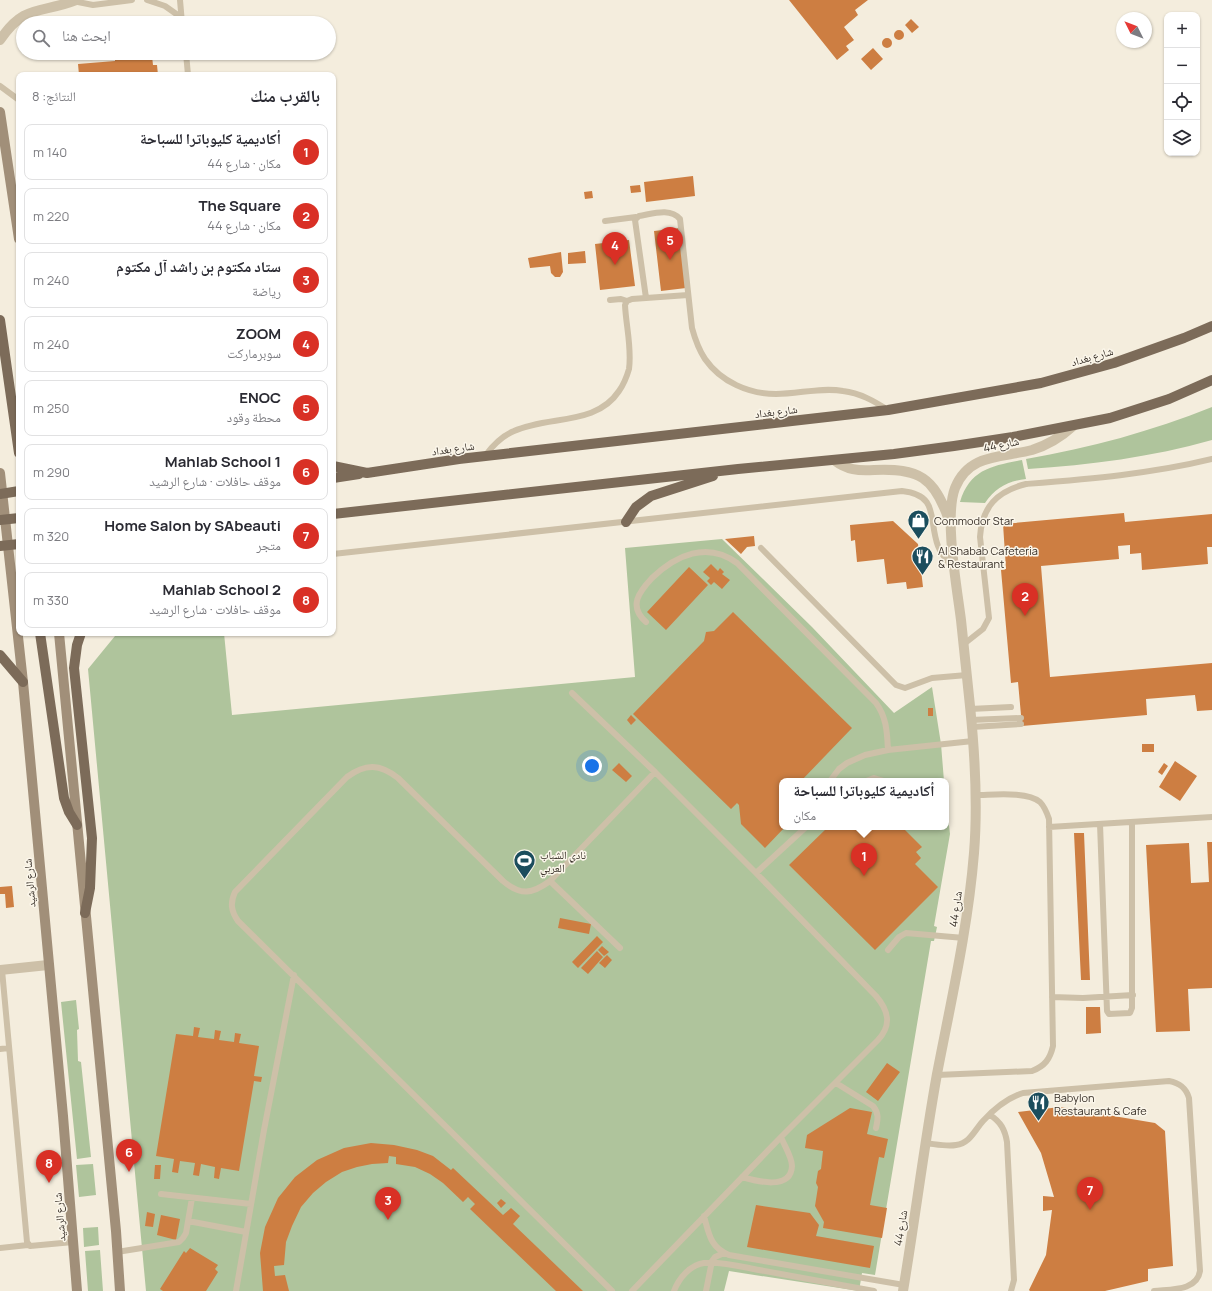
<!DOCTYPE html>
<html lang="ar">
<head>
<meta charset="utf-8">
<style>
  :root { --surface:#fff; --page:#f7f7f7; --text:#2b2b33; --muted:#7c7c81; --line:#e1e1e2; --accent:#d93025 }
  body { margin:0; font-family:Manrope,"Noto Naskh Arabic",sans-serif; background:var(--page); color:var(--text); direction:rtl }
  .controls { position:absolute; right:12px; top:12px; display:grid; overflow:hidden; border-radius:8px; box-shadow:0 1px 3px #0004 }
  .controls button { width:36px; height:36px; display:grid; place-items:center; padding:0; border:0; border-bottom:1px solid var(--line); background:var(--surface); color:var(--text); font:20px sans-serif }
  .compass { position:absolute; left:1116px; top:12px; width:36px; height:36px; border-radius:50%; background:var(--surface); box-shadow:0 1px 3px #0004; rotate:312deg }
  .you { position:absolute; left:592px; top:766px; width:14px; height:14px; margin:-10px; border:3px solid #fff; border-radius:50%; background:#1a73e8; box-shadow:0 0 0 6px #1a73e833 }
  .badge { display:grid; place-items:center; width:26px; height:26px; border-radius:50%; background:var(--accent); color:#fff; font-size:13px; font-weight:700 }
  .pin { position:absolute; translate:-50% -33px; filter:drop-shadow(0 1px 2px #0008) }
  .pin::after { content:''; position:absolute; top:21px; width:14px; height:12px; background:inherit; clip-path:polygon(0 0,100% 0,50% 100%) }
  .popup { position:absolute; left:779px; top:778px; width:170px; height:52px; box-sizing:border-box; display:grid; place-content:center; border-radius:8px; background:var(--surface); filter:drop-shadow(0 1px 3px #0005); font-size:13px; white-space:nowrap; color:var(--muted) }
  .popup b { font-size:15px; color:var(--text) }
  .popup::after { content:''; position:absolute; left:50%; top:100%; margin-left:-8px; border:8px solid transparent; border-top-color:var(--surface) }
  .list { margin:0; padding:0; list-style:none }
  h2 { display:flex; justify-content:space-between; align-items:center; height:52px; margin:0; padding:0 16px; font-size:17px }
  h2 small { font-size:13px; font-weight:400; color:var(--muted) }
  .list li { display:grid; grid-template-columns:26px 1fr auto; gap:12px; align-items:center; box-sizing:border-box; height:56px; margin:0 8px 8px; padding:0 8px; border:1px solid var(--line); border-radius:8px }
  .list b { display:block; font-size:15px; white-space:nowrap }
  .list p { margin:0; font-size:13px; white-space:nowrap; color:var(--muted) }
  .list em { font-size:13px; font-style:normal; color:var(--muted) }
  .icon { flex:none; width:22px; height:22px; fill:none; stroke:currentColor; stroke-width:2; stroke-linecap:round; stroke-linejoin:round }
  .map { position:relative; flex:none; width:1212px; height:1291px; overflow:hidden; direction:ltr }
  .search { position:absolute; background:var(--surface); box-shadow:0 1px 3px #0004; left:16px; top:16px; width:320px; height:44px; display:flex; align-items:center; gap:10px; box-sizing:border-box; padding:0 14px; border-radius:22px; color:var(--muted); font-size:15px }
  .panel { position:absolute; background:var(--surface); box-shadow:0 1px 3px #0004; left:16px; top:72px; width:320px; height:564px; border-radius:8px; direction:rtl }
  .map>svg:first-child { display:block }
  .green { fill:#afc49c }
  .building { fill:#cd7e42 }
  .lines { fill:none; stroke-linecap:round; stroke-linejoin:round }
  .service { stroke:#cdc0a8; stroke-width:6 }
  .minor { stroke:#cdc0a8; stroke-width:10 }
  .secondary { stroke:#a18f79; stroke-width:10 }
  .primary { stroke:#7c6b59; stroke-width:10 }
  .labels { text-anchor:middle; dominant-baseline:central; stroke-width:3; stroke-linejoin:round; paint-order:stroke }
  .street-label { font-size:11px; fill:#393129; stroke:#fbf6ea }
  .poi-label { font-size:11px; fill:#393129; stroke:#fbf6ea; text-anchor:start }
</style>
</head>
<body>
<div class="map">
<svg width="1212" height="1291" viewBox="0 0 1212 1291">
  <rect width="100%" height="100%" fill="#f4eddd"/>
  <path class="green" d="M1212,407V440C1152,457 1090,465 1028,469L1026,459C1090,448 1152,431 1212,407Z
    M1022,460L1026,479C1008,481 995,488 985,503L960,502C970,469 992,466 1022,460Z
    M722,539L812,627L894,713L932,687L941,744L944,781H782V827H946V799L950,834L934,926L937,927L934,941H931L875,1275L862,1273L859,1291L729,1271L724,1291H146L88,669L115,636L102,634L103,633H224L232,715L635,677L625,548Z
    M76,1000L79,1029L77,1030L78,1061L81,1062L91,1157L77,1159L61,1002Z
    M93,1164L96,1195L79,1197L76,1165Z
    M98,1227L99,1245L84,1247L83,1228Z
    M100,1250L103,1291H88L85,1251Z"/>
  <path class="building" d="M789,0H868L855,10L858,15L844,27L854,40L846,46L849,50L837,60Z
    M911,19L919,27L912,33L905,25Z
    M894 35a5 5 0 1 1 10 0a5 5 0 1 1-10 0Z
    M882 43a5 5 0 1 1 10 0a5 5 0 1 1-10 0Z
    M873,48L883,59L871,70L861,59Z
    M115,53H132V58L152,56L153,65H157L158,75H79L78,64L115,61Z
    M693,176L695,196L646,202L644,182Z
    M640,185L641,192L631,193L630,186Z
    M592,191L593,198L585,199L584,192Z
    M680,228L686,288L661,291L654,231Z
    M629,240L635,286L600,290L595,244Z
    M585,251L586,263L568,264V253Z
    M561,252L563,272L560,277H555L551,273L550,266L530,268L528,258Z
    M1124,513L1125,522L1212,514V547H1207L1208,564L1142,570L1141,553L1130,554V545L1118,546L1119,559L1041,566L1050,677L1212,663V710L1197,711L1195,695L1146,699L1147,715L1022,726L1018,682L1011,683L1001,570L1006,569L1003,524Z
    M893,521L918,544L923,587L907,589L906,582L887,584L884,559L857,562L855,540L851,541L850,525Z
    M754,536L755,546L747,547L741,554L725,539Z
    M711,564L718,571L720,568L724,572L722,574L730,580L722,589L714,582L711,585L707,581L710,578L703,572Z
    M689,567L708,585L666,630L647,612Z
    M733,612L852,728L801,781H782V827H785L765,848L741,824L739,805L737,803L731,809L633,714L704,641L706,632L714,631Z
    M928,708H933V716H928Z
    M631,715L636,720L631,725L627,720Z
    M1142,744H1154V752H1142Z
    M1175,761L1197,776L1180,801L1159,787Z
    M619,763L632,776L626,782L612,770Z
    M1164,763L1168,766L1162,775L1158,772Z
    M828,827H902L922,847L916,852L921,858L915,864L938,887L875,950L789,865Z
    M1074,833H1084L1090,980H1081Z
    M1207,842H1212V988L1188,989L1190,1031L1156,1032L1146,845L1189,843L1191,883L1209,882Z
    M12,886L14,907L6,908L5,894H0V887Z
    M560,918L591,924L589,934L558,928Z
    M597,936L603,942L578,968L572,962Z
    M602,946L609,952L604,956L598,950Z
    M597,951L603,957L588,974L581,968Z
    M607,955L612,960L605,968L599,963Z
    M1086,1007H1100L1101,1033L1086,1034Z
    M194,1027L200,1028L198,1037L214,1039L215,1030L221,1031L219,1040L234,1042L235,1033L241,1034L239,1043L259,1046L254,1076L262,1077L261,1082L254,1081L239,1171L221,1168L219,1179L214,1178L215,1167L201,1164L199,1176L193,1175L195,1163L180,1161L178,1173L172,1172L174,1159L156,1156L176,1034L193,1036Z
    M887,1063L900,1072L878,1101L866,1092Z
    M1060,1107L1155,1123L1165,1131L1173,1266L1148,1269V1281L1105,1291H1030L1029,1290L1046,1255L1052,1210L1043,1211V1196L1054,1197L1041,1153L1018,1112Z
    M850,1108L872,1112L867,1134L888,1139L884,1158L879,1157L870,1205L887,1208L882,1238L823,1228L824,1222L815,1206L818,1187L816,1183L818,1171L821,1169L823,1151L805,1148L807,1135Z
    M371,1143L394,1145L417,1150L433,1156L451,1170L453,1168L503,1215L511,1208L520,1216L513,1224L583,1291H556L470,1209L475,1204L468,1197L463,1202L443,1183L430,1174L415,1167L396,1164V1157L389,1156L388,1163L372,1164L357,1167L342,1172L326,1182L313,1193L301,1207L292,1226L286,1242L284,1265L274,1266L275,1276L285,1275L289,1291H263L260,1253L265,1227L278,1198L295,1177L317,1160L344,1148Z
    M155,1165H161L160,1179H154Z
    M501,1199L506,1203L501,1208L497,1203Z
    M756,1205L810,1213L819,1225L816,1236L874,1246L870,1268L747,1247Z
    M147,1212L155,1214L153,1227L145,1226Z
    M161,1215L180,1219L176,1240L157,1235Z
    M190,1248L218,1265L215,1269L218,1272L206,1291H163L160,1289L184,1251L186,1253Z"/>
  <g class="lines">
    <path class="service" d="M147,0L165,6L182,18
      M180,0L182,23
      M73,1L93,5L132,0
      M186,53L188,75
      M0,86L19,100
      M605,221L636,217
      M646,298L635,220L639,216C652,214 670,207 680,219L692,328C695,339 699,350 705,359C721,382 749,394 776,394C799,394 821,387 843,391C860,393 874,401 888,410
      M610,300L621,299L627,301
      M485,456C493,445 502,436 514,431C549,415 596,426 619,391C624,384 627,376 629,369C632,348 626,326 625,305L627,301L632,299L688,295
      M761,548L896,685L905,688L932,678L967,675
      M333,554L902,491C940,495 928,520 938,546C941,554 948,562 953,569
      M646,622C628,606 639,592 652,578C676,555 707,541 737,563L876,703C887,718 887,733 888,750
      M964,644L983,629L989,618L980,537C982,507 997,491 1026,484C1088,479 1151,474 1212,459
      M572,693L655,772L756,873L876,996C889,1011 892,1025 878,1040L781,1137L632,1291
      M970,709L1011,707
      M971,720L1021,718
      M972,727L1021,724
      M830,781L839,769L847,763L865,755L888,750L973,741
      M866,781L874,778L884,781
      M1100,824L1107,1011L1109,1014L1130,1013L1132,1008V822
      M1049,827L1212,817
      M756,873L806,827
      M550,881L620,948
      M888,950L899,937L906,933L964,938
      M2,970L27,1242L30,1246L73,1242
      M1052,997L1083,998L1133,995
      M0,1049L9,1048
      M937,1075L1032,1071C1045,1066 1050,1059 1053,1046L1049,819C1047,813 1045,807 1040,802C1027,791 993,795 976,795
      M836,1083L873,1106C879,1113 878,1119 876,1128
      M990,1115C1001,1122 1005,1130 1007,1142L1014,1280L1011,1291
      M925,1143C935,1144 947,1147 956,1145C970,1143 974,1131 983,1121C994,1109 1007,1098 1023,1093L1169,1081C1180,1083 1186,1088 1189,1098L1200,1271C1197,1291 1171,1289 1154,1291
      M742,1177C756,1181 791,1191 792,1166C792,1157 784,1145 781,1137
      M161,1194L251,1204
      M704,1216C709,1234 710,1247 729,1255L904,1285
      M188,1221L246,1232
      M0,1248L28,1245
      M117,1252L179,1242L183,1238L186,1233L192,1198
      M236,1291L264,1130L294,975
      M612,1291L238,921C231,911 230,903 235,892L347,777C366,763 380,764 398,778L503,881C521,896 532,894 550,881L655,772
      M674,1291C679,1278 690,1265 704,1263C720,1261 743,1267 759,1270C797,1277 836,1284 874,1291
      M706,1291L712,1261L715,1257L724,1253"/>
    <path class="minor" d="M0,40C25,3 41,14 76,0
      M834,460C847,470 858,471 874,470C919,468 934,477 949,520
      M0,970L48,965
      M903,1291C915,1219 924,1146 937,1074C951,1001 968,928 974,853C978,804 975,755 970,706C967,677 964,649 961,620C957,588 944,517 955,488C969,453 1002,458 1032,450C1048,445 1061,437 1073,426"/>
    <path class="secondary" d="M0,112L19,239
      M0,473L23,682L63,1116L77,1291
      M59,633L116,1231L120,1291"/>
    <path class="primary" d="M0,320L19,453
      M333,466L367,473L459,459L888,410L1041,383L1114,363L1184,338L1212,326
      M333,478L359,474
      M0,494L19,491
      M333,514L738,469L894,454L954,446L1013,437L1110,418L1169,399L1212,380
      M0,520L19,518
      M626,522L636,507L651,496L713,476
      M0,546L19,544
      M40,633L64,798L69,812L77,825
      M81,633L77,645L74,668L92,838L90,888L85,913
      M0,655L23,682"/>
  </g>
  <defs>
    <symbol id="shop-pin" viewBox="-11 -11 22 30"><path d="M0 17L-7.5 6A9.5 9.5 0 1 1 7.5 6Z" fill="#1b4d5d" stroke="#fbf6ea"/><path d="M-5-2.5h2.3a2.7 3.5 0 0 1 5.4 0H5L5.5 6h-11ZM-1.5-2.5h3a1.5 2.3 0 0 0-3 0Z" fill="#fff"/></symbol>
    <symbol id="restaurant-pin" viewBox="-11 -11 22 30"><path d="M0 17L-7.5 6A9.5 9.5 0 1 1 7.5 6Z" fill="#1b4d5d" stroke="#fbf6ea"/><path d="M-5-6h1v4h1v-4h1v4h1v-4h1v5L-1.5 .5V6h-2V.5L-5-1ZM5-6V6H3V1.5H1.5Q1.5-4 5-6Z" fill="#fff"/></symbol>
    <symbol id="stadium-pin" viewBox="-11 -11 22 30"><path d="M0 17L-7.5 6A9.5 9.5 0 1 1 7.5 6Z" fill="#1b4d5d" stroke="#fbf6ea"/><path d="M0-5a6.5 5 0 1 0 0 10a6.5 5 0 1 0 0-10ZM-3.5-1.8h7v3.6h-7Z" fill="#fff"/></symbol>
  </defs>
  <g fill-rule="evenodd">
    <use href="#shop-pin" x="906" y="508" width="25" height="34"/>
    <use href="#restaurant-pin" x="910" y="544" width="25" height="34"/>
    <use href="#stadium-pin" x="512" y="848" width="25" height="34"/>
    <use href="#restaurant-pin" x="1026" y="1090" width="25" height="34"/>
  </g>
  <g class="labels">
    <g class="street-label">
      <text transform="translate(1092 356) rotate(-16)">شارع بغداد</text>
      <text transform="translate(776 411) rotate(-7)">شارع بغداد</text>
      <text transform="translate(1001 444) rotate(-12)">شارع 44</text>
      <text transform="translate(453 448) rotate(-8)">شارع بغداد</text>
      <text transform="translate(29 883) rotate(-95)">شارع الرشيد</text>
      <text transform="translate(955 909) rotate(-82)">شارع 44</text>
      <text transform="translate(59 1217) rotate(-95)">شارع الرشيد</text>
      <text transform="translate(900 1228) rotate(-81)">شارع 44</text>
    </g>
    <g class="poi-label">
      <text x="934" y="520">Commodor Star</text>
      <text x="938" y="550">Al Shabab Cafeteria<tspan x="938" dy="13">&amp; Restaurant</tspan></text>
      <text x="540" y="854">نادي الشباب<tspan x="540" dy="13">العربي</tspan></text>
      <text x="1054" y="1097">Babylon<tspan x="1054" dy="13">Restaurant &amp; Cafe</tspan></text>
    </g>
  </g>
</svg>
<div class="controls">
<button>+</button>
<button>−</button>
<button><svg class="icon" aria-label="locate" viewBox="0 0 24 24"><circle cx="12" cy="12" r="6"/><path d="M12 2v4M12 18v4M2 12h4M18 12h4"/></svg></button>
<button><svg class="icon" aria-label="layers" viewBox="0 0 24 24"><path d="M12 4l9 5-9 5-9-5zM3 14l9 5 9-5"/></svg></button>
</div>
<svg class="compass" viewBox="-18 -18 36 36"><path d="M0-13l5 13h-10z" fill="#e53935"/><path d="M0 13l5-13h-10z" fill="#7c7c81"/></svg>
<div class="you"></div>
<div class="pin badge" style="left:864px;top:876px">1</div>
<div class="popup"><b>أكاديمية كليوباترا للسباحة</b>مكان</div>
<div class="pin badge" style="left:1025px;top:616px">2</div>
<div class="pin badge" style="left:388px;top:1220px">3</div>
<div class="pin badge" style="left:615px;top:265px">4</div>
<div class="pin badge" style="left:670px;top:260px">5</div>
<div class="pin badge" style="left:129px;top:1172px">6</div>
<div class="pin badge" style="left:1090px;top:1210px">7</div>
<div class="pin badge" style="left:49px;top:1183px">8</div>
<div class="search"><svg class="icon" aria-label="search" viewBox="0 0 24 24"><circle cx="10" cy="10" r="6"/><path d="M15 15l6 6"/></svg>ابحث هنا</div>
<section class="panel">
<h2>بالقرب منك<small>النتائج: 8</small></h2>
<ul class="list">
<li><span class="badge">1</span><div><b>أكاديمية كليوباترا للسباحة</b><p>مكان · شارع 44</p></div><em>140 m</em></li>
<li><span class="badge">2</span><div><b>The Square</b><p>مكان · شارع 44</p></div><em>220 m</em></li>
<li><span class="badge">3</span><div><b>ستاد مكتوم بن راشد آل مكتوم</b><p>رياضة</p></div><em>240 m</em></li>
<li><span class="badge">4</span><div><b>ZOOM</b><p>سوبرماركت</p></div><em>240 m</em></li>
<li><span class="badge">5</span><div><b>ENOC</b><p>محطة وقود</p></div><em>250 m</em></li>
<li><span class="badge">6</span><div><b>Mahlab School 1</b><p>موقف حافلات · شارع الرشيد</p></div><em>290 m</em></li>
<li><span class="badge">7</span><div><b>Home Salon by SAbeauti</b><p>متجر</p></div><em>320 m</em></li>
<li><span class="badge">8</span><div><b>Mahlab School 2</b><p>موقف حافلات · شارع الرشيد</p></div><em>330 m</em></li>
</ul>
</section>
</div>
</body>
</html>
